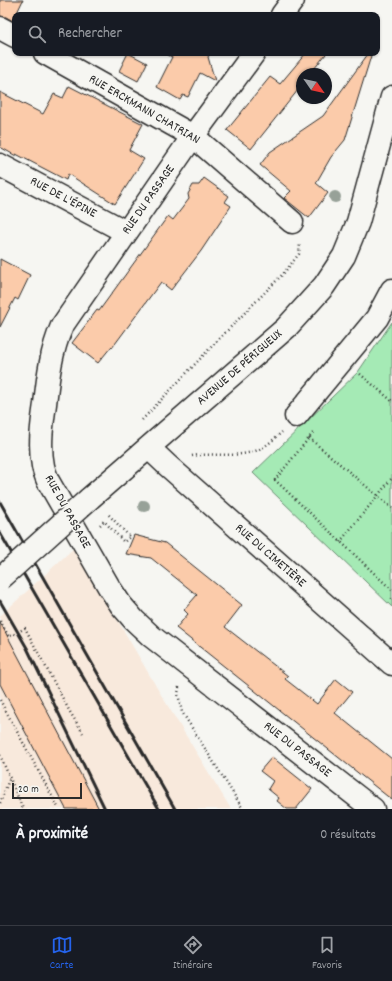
<!DOCTYPE html>
<html lang="fr">
<head>
<meta charset="utf-8">
<style>
  :root { --surface:#171b24; --page:#20242c; --text:#f1f3f6; --muted:#9ea1a6; --line:#363941; --accent:#2563eb }
  body { margin:0; font-family:Dekko,sans-serif; background:var(--page); color:var(--text) }
  .compass { position:absolute; left:296px; top:68px; width:36px; height:36px; border-radius:50%; background:var(--surface); box-shadow:0 1px 3px #0004; rotate:124deg }
  .scale { position:absolute; left:12px; bottom:10px; width:70px; box-sizing:border-box; padding-left:4px; border:2px solid #2b2b2b; border-top:0; font-size:11px; line-height:14px; white-space:nowrap; color:#2b2b2b; -webkit-text-stroke:3px #f6f6f2; paint-order:stroke }
  .list { margin:0; padding:0; list-style:none }
  h2 { display:flex; justify-content:space-between; align-items:center; height:52px; margin:0; padding:0 16px; font-size:17px }
  h2 small { font-size:13px; font-weight:400; color:var(--muted) }
  .icon { flex:none; width:22px; height:22px; fill:none; stroke:currentColor; stroke-width:2; stroke-linecap:round; stroke-linejoin:round }
  .map { position:relative; flex:none; width:392px; height:809px; overflow:hidden }
  .search { position:absolute; background:var(--surface); box-shadow:0 1px 3px #0004; left:12px; right:12px; top:12px; height:44px; display:flex; align-items:center; gap:10px; box-sizing:border-box; padding:0 14px; border-radius:8px; color:var(--muted); font-size:15px }
  .sheet { height:116px; background:var(--surface) }
  nav { display:flex; justify-content:space-around; align-items:center; box-sizing:border-box; height:56px; border-top:1px solid var(--line); background:var(--surface); font-size:11px; color:var(--muted) }
  nav a { display:grid; justify-items:center; gap:2px }
  nav .on { color:var(--accent) }
  .map>svg:first-child { display:block }
  .built { fill:#f8e9dc }
  .green { fill:#a5eab5; stroke:#688a70 }
  .building { fill:#fbcbaa; stroke:#2b2b2b }
  .lines { fill:none; stroke-linecap:round; stroke-linejoin:round }
  .minor-casing { stroke:#2b2b2b; stroke-width:25 }
  .tertiary-casing { stroke:#2b2b2b; stroke-width:25 }
  .path { stroke:#2b2b2b; stroke-width:2.5; stroke-dasharray:1 3; stroke-linecap:butt }
  .minor { stroke:#f6f6f2; stroke-width:22 }
  .tertiary { stroke:#f6f6f2; stroke-width:22 }
  .rail { stroke:#2b2b2b; stroke-width:3 }
  .tertiary-bridge-casing { stroke:#2b2b2b; stroke-width:25; stroke-linecap:butt }
  .tertiary-bridge { stroke:#f6f6f2; stroke-width:22 }
  .tree { fill:#97a198 }
  .labels { text-anchor:middle; dominant-baseline:central; stroke-width:3; stroke-linejoin:round; paint-order:stroke }
  .street-label { font-size:13px; fill:#2b2b2b; stroke:#f6f6f2 }
</style>
</head>
<body>
<div class="map">
<svg width="392" height="809" viewBox="0 0 392 809">
  <rect width="100%" height="100%" fill="#f6f6f2"/>
  <filter id="ink" filterUnits="userSpaceOnUse"><feTurbulence type="fractalNoise" baseFrequency=".025" numOctaves="2"/><feDisplacementMap in="SourceGraphic" scale="8" xChannelSelector="R" yChannelSelector="G"/><feConvolveMatrix kernelMatrix="1 2 1 2 8 2 1 2 1" color-interpolation-filters="sRGB"/></filter>
  <g filter="url(#ink)">
    <path class="built" d="M75,547L160,693L231,809H0V616Z"/>
    <path class="green" d="M392,322V607L253,473L358,372Z"/>
    <path class="building" d="M0,0H23L13,21L6,17L0,16Z
      M128,53L147,63L138,81L119,71Z
      M164,53H210L208,57L215,81L200,73L188,97L183,95L180,100L157,87L172,57Z
      M306,53H325L326,54L310,74H302V85L251,149L227,130L270,77L280,84Z
      M368,54L371,56L345,140L331,157L316,183L328,193L309,218L284,198L291,191L260,165L270,152L323,116Z
      M69,86L143,124L129,150L144,159L115,204L68,174L66,180L16,154V156L0,147V92L43,114L54,94L63,98Z
      M204,178L229,196L225,202L231,206L201,251L171,290L161,282L112,348L111,347L98,363L72,343L97,310L99,311L168,216L173,220L189,199L188,194L193,185H199Z
      M0,259L30,275L18,300L15,298L0,327Z
      M134,535L165,543L206,576L242,605L225,627L288,676L285,679L317,704L336,679L352,692L335,713L392,759V800L176,628L188,614L184,610L197,595L151,558L126,554Z
      M0,622L99,809H66L0,684Z
      M272,757L312,789L296,809H287L277,801L279,798L268,789L273,781L260,771Z"/>
    <g class="lines">
      <defs>
        <path id="minor" d="M282,15L293,0
          M0,28L15,36
          M45,53L193,136L292,222
          M254,53L193,136L62,326C51,351 48,377 45,404C42,424 39,446 43,466C44,471 46,476 48,481L109,587L121,605L134,620L151,636L373,809
          M0,165L126,232
          M296,416L377,318L392,290
          M149,448L167,465L392,664"/>
        <path id="tertiary" d="M89,499L286,328L324,286L344,256L358,222L392,97"/>
      </defs>
      <use href="#minor" class="minor-casing"/>
      <use href="#tertiary" class="tertiary-casing"/>
      <path class="path" d="M360,374L392,401
        M142,420L217,341L283,274L299,254L300,243
        M313,433L275,480L392,590
        M309,438L392,508
        M192,456C214,452 239,459 260,449C268,445 275,438 282,432
        M100,525L104,521L124,542L130,537L107,513
        M340,542L392,478
        M392,599L391,601L392,602
        M0,621L9,637L25,628L70,712L83,733
        M179,687L178,694L182,712L243,809
        M0,700L59,809
        M0,755L23,809
        M0,803L10,777"/>
      <use href="#minor" class="minor"/>
      <use href="#tertiary" class="tertiary"/>
      <path class="rail" d="M0,502L175,809
        M0,533L159,809
        M0,601L27,648L105,809"/>
      <defs>
        <path id="tertiary-bridge" d="M0,579L89,499"/>
      </defs>
      <use href="#tertiary-bridge" class="tertiary-bridge-casing"/>
      <use href="#tertiary-bridge" class="tertiary-bridge"/>
    </g>
    <g class="tree">
      <circle cx="335" cy="197" r="6"/>
      <circle cx="144" cy="506" r="6"/>
    </g>
  </g>
  <g class="labels">
    <g class="street-label">
      <text transform="translate(144 110) rotate(30)">RUE ERCKMANN CHATRIAN</text>
      <text transform="translate(63 198) rotate(28)">RUE DE L'ÉPINE</text>
      <text transform="translate(149 200) rotate(-55)">RUE DU PASSAGE</text>
      <text transform="translate(240 368) rotate(-41)">AVENUE DE PÉRIGUEUX</text>
      <text transform="translate(67 512) rotate(61)">RUE DU PASSAGE</text>
      <text transform="translate(270 556) rotate(41)">RUE DU CIMETIÈRE</text>
      <text transform="translate(297 750) rotate(38)">RUE DU PASSAGE</text>
    </g>
  </g>
</svg>
<svg class="compass" viewBox="-18 -18 36 36"><path d="M0-13l5 13h-10z" fill="#e53935"/><path d="M0 13l5-13h-10z" fill="#9ea1a6"/></svg>
<div class="scale">20 m</div>
<div class="search"><svg class="icon" aria-label="search" viewBox="0 0 24 24"><circle cx="10" cy="10" r="6"/><path d="M15 15l6 6"/></svg>Rechercher</div>
</div>
<section class="sheet">
<h2>À proximité<small>0 résultats</small></h2>
<ul class="list">
</ul>
</section>
<nav>
<a class="on"><svg class="icon" aria-label="map" viewBox="0 0 24 24"><path d="M3 6l6-2 6 2 6-2v14l-6 2-6-2-6 2zM9 4v14M15 6v14"/></svg>Carte</a>
<a><svg class="icon" aria-label="directions" viewBox="0 0 24 24"><path d="M12 3l9 9-9 9-9-9zM9 14v-3h6M13 9l2 2-2 2"/></svg>Itinéraire</a>
<a><svg class="icon" aria-label="saved" viewBox="0 0 24 24"><path d="M7 4h10v16l-5-4-5 4z"/></svg>Favoris</a>
</nav>
</body>
</html>
